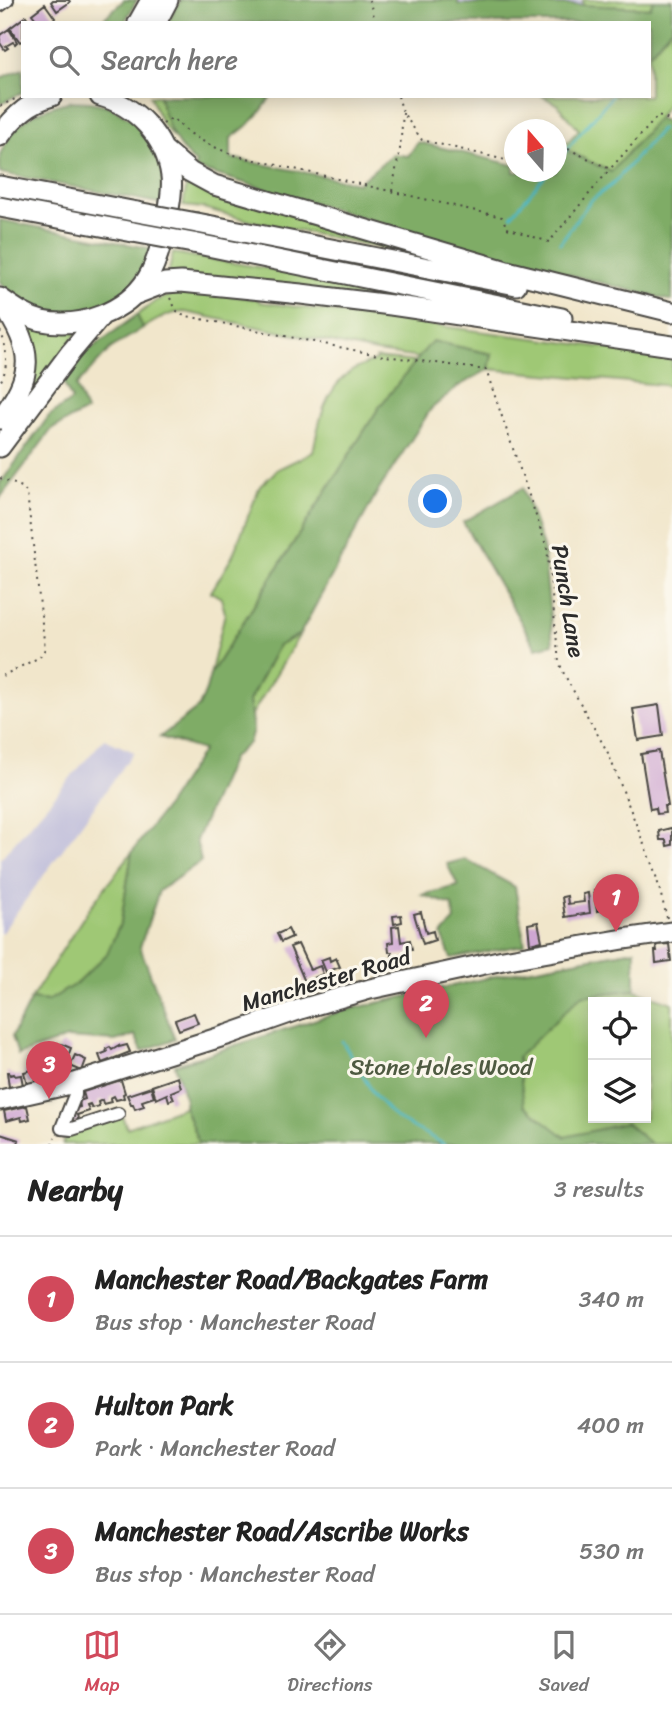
<!DOCTYPE html>
<html lang="en">
<head>
<meta charset="utf-8">
<style>
  :root { --surface:#fff; --page:#f6f6f6; --text:#222; --muted:#767676; --line:#e0e0e0; --accent:#d1495b }
  body { margin:0; font-family:Sriracha,sans-serif; background:var(--page); color:var(--text) }
  .controls { position:absolute; right:21px; bottom:21px; display:grid; overflow:hidden; border-radius:0px; box-shadow:0 4px 18px #0003 }
  .controls button { width:63px; height:63px; display:grid; place-items:center; padding:0; border:0; border-bottom:2px solid var(--line); background:var(--surface); color:var(--text); font:35px sans-serif }
  .compass { position:absolute; left:504px; top:119px; width:63px; height:63px; border-radius:50%; background:var(--surface); box-shadow:0 4px 18px #0003; rotate:340deg }
  .you { position:absolute; left:436px; top:502px; width:24px; height:24px; margin:-18px; border:5px solid #fff; border-radius:50%; background:#1a73e8; box-shadow:0 0 0 10px #1a73e833 }
  .badge { display:grid; place-items:center; width:46px; height:46px; border-radius:50%; background:var(--accent); color:#fff; font-size:23px; font-weight:700 }
  .pin { position:absolute; translate:-50% -58px; filter:drop-shadow(0 2px 4px #0008) }
  .pin::after { content:''; position:absolute; top:37px; width:24px; height:21px; background:inherit; clip-path:polygon(0 0,100% 0,50% 100%) }
  .list { margin:0; padding:0; list-style:none }
  h2 { display:flex; justify-content:space-between; align-items:center; height:91px; margin:0; padding:0 28px; font-size:30px }
  h2 small { font-size:23px; font-weight:400; color:var(--muted) }
  .list li { display:grid; grid-template-columns:46px 1fr auto; gap:21px; align-items:center; box-sizing:border-box; height:126px; padding:0 28px; border-top:2px solid var(--line) }
  .list b { display:block; font-size:26px; white-space:nowrap }
  .list p { margin:0; font-size:23px; white-space:nowrap; color:var(--muted) }
  .list em { font-size:23px; font-style:normal; color:var(--muted) }
  .icon { flex:none; width:38px; height:38px; fill:none; stroke:currentColor; stroke-width:2; stroke-linecap:round; stroke-linejoin:round }
  .map { position:relative; flex:none; width:672px; height:1144px; overflow:hidden }
  .search { position:absolute; background:var(--surface); box-shadow:0 4px 18px #0003; left:21px; right:21px; top:21px; height:77px; display:flex; align-items:center; gap:18px; box-sizing:border-box; padding:0 24px; border-radius:0px; color:var(--muted); font-size:26px }
  .sheet { height:469px; background:var(--surface) }
  nav { display:flex; justify-content:space-around; align-items:center; box-sizing:border-box; height:98px; border-top:2px solid var(--line); background:var(--surface); font-size:19px; color:var(--muted) }
  nav a { display:grid; justify-items:center; gap:4px }
  nav .on { color:var(--accent) }
  .map>svg:first-child { display:block }
  .industrial { fill:#c3c1db }
  .green { fill:#9fc874; stroke:#657a50; stroke-width:2; fill-rule:evenodd }
  .forest { fill:#7fac66; stroke:#556c48; stroke-width:2 }
  .lines { fill:none; stroke-linecap:round; stroke-linejoin:round }
  .stream { stroke:#4bb8c5; stroke-width:2.5 }
  .building { fill:#cea6d2 }
  .minor-casing { stroke:#494743; stroke-width:16 }
  .highway-casing { stroke:#494743; stroke-width:23 }
  .path { stroke:#494743; stroke-width:2; stroke-dasharray:2 5; stroke-linecap:butt }
  .minor { stroke:#fff; stroke-width:12 }
  .highway { stroke:#fff; stroke-width:19 }
  .highway-bridge-casing { stroke:#494743; stroke-width:23; stroke-linecap:butt }
  .highway-bridge { stroke:#fff; stroke-width:19 }
  .labels { text-anchor:middle; dominant-baseline:central; stroke-width:6; stroke-linejoin:round; paint-order:stroke }
  .street-label { font-size:23px; fill:#2b2b2b; stroke:#fbf7ec }
  .park-label { font-size:23px; fill:#4e5a41; stroke:#fbf7ec }
</style>
</head>
<body>
<div class="map">
<svg width="672" height="1144" viewBox="0 0 672 1144">
  <rect width="100%" height="100%" fill="#fbf7ec"/>
  <filter id="ink" filterUnits="userSpaceOnUse"><feTurbulence type="fractalNoise" baseFrequency=".0143" numOctaves="2"/><feDisplacementMap in="SourceGraphic" scale="14" xChannelSelector="R" yChannelSelector="G"/><feConvolveMatrix kernelMatrix="1 2 1 2 8 2 1 2 1" color-interpolation-filters="sRGB"/></filter>
  <filter id="wash" filterUnits="userSpaceOnUse"><feTurbulence type="fractalNoise" baseFrequency=".00686" numOctaves="4" result="noise"/><feDisplacementMap in="SourceGraphic" scale="28" xChannelSelector="R" yChannelSelector="G"/><feGaussianBlur stdDeviation="1.57" result="paint"/><feColorMatrix in="noise" values="0 0 0 0 0 0 0 0 0 0 0 0 0 0 0 0 0 1.4 0 .05"/><feComposite in="paint" operator="in"/></filter>
  <g filter="url(#wash)">
    <rect width="100%" height="100%" fill="#f1e6cb"/>
    <path class="industrial" d="M458,0H583L582,5L458,4Z
      M104,739L134,752L0,935V859Z"/>
    <path class="green" d="M583,0H653L650,8L582,5Z
      M672,27V97L658,118L611,173L562,148L579,130L557,104L542,96H649V54Z
      M150,96H159L173,138L162,123Z
      M188,176L446,261L251,221L203,208L183,206Z
      M173,253L295,273L459,307L167,279Z
      M180,289L258,299L260,302L622,350L672,360V386L489,369L492,354L433,341L419,358L377,352L185,312C169,312 157,320 143,328L137,315L156,301L171,295L170,291Z
      M21,319L79,330L0,439V426L17,403Z
      M376,358L416,362L380,406L210,675L225,613L221,598L211,592L232,557L260,486L278,469L313,452C319,422 324,391 350,372C358,367 368,364 376,360Z
      M300,634L251,716L249,701L278,646Z
      M132,852L121,922L107,954L77,983L48,1001L31,999L88,910Z
      M635,950V990L672,1003V1144H63L65,1138L69,1133L122,1116L127,1128L184,1107L185,1098L175,1065L342,1011L505,974ZM593,1002H646V1118H593Z"/>
    <path class="forest" d="M124,0H137L124,23H99Z
      M181,0H458V4L582,5L650,8L653,0H672V27L649,54V23H167Z
      M23,69V92L0,104V78Z
      M159,96H271C259,117 249,125 231,138V158L358,183L393,154L408,156L418,142L514,165V172H556L557,153L562,148L611,172L658,118L672,124V301L459,246L194,168L196,163C175,148 165,121 159,96Z
      M71,101L91,102L109,106L138,123L163,166V204L0,173C0,168 0,162 0,156C1,151 4,146 7,141C20,117 46,107 71,101Z
      M0,220L154,249L150,259L125,293L88,313L45,314L26,305L9,293L0,282Z
      M137,315L143,328L110,349L76,386L86,411L52,429L0,498V481H2L49,416L72,400L63,381L82,355Z
      M432,341L492,354L489,369L457,387L431,409L375,496L300,634L278,646L249,701L253,730L249,743L232,758L196,840L201,861L159,891L140,947L175,1039L142,1051L135,1035L115,1041L67,1038L18,1055L12,1036L31,999L48,1001L77,983L107,954L121,922L132,852L167,805L203,750L160,737L199,707L206,690L210,675L380,406Z
      M523,488L543,547L553,644L536,648L463,522Z
      M465,859L515,887L525,945L451,958L442,935L455,920L452,905L422,895L458,886L447,864Z
      M635,950V990L581,996L518,1057L524,1105L565,1137L626,1123L651,1144H199L184,1106L185,1098L175,1065L342,1011L505,974Z"/>
    <g class="lines">
      <path class="stream" d="M556,162L612,96
        M511,216L548,172
        M560,243L590,201L613,184L662,128
        M342,1041L375,1096L396,1118L444,1144"/>
    </g>
    <g id="blocks">
      <path class="building" d="M53,0H69L70,2L57,11L51,2Z
        M45,4L55,18L49,23H39L32,14Z
        M26,16L31,23H23V40L20,42L10,28Z
        M9,29L17,42L15,44L13,42L6,46L8,48L5,50L0,43V35Z
        M659,705L663,736L638,740L633,709Z
        M659,751L668,806H664L665,813L657,814L656,808L650,809L641,754Z
        M671,828L672,830V845L667,846L666,840H660L659,831Z
        M619,887L622,907L597,911L594,891L601,890L602,896L613,894L612,888Z
        M588,893L590,913L565,917L562,897L567,896L568,904L584,902L583,894Z
        M421,912L426,933L433,931L435,940L423,944L414,914Z
        M401,915L402,922L394,924L393,916Z
        M538,922L542,941L530,944L528,924Z
        M399,926L401,942L410,940L412,949L408,950L409,954L392,956V952H389L388,943L393,942L392,927Z
        M288,929L292,937L281,942L277,934Z
        M298,944L310,970L320,966L323,974L305,982L290,947Z
        M669,944L671,961L656,963L655,951H657L656,945Z
        M329,957L330,961L336,958L340,967L326,972L321,960Z
        M194,1013L198,1023L179,1030L175,1020Z
        M61,1044L71,1048L68,1056L58,1052Z
        M127,1045L130,1052L102,1063L99,1055L107,1052L106,1049L110,1047L112,1050L119,1046V1047Z
        M75,1055L86,1060L82,1071L70,1066Z
        M39,1068L40,1070L49,1068L51,1076L42,1079L43,1082L27,1085L24,1072Z
        M7,1072H9L10,1075L14,1074L15,1076L21,1075L23,1085L9,1087Z
        M178,1077L181,1088L171,1092L174,1099L169,1101L167,1094L156,1099L152,1086Z
        M121,1080L125,1093L123,1094L124,1098L116,1100L114,1096L110,1098L111,1102L103,1104L102,1100L98,1102L99,1106L92,1108L90,1104L87,1105L89,1111L77,1115L79,1122L70,1124L68,1119L74,1117L72,1111L73,1109L80,1107L79,1101L85,1099L83,1092Z
        M151,1087L154,1097L142,1101L144,1106L135,1109L133,1104H131L127,1095Z
        M27,1106L30,1119L22,1121L21,1117L6,1121L4,1111Z
        M0,1134L19,1140L18,1144H0Z"/>
    </g>
  </g>
  <g filter="url(#ink)">
    <use href="#blocks" fill-opacity="0" stroke="#494743" stroke-width="2"/>
    <g class="lines">
      <defs>
        <path id="minor" d="M0,5L7,0
          M75,1083V1095L62,1128L72,1129L118,1114"/>
        <path id="highway" d="M138,23L151,0
          M156,23L168,0
          M0,136C13,117 29,102 52,96
          M163,149L190,172L214,185L507,271L672,312
          M0,186L137,212
          M0,207L133,232
          M197,223L516,285
          M193,243L562,318
          M134,295L165,283L181,282L301,294L391,305L672,346
          M0,298C13,307 26,317 42,321C80,329 126,312 147,279C157,263 162,243 166,224C169,208 173,192 171,176C166,138 137,106 100,96
          M0,419C35,375 34,350 3,305
          M0,447L71,352L102,315
          M0,1100L75,1083L227,1035L301,1009L370,989L503,960L624,939L672,932"/>
      </defs>
      <use href="#minor" class="minor-casing"/>
      <use href="#highway" class="highway-casing"/>
      <path class="path" d="M369,0L376,23
        M398,96L403,113L422,140L514,162
        M0,106L15,99
        M163,124L172,118C193,138 208,145 234,155L502,217L507,228L549,242L610,169
        M556,150L562,146L610,169L658,116L672,121
        M392,191L400,149L403,113
        M170,298L177,311L182,315L378,355L486,370L547,548L559,662L564,674L608,753L655,872L667,918
        M0,331C7,344 9,370 0,382
        M0,478L22,487L27,493L45,649L40,657L0,677
        M52,1144L55,1137"/>
      <use href="#minor" class="minor"/>
      <use href="#highway" class="highway"/>
      <defs>
        <path id="highway-bridge" d="M137,212L197,223
          M133,232L193,243"/>
      </defs>
      <use href="#highway-bridge" class="highway-bridge-casing"/>
      <use href="#highway-bridge" class="highway-bridge"/>
    </g>
  </g>
  <g class="labels">
    <g class="street-label">
      <text transform="translate(568 601) rotate(81)">Punch Lane</text>
      <text transform="translate(326 980) rotate(-16)">Manchester Road</text>
    </g>
    <g class="park-label">
      <text x="441" y="1067">Stone Holes Wood</text>
    </g>
  </g>
</svg>
<div class="controls">
<button><svg class="icon" aria-label="locate" viewBox="0 0 24 24"><circle cx="12" cy="12" r="6"/><path d="M12 2v4M12 18v4M2 12h4M18 12h4"/></svg></button>
<button><svg class="icon" aria-label="layers" viewBox="0 0 24 24"><path d="M12 4l9 5-9 5-9-5zM3 14l9 5 9-5"/></svg></button>
</div>
<svg class="compass" viewBox="-18 -18 36 36"><path d="M0-13l5 13h-10z" fill="#e53935"/><path d="M0 13l5-13h-10z" fill="#767676"/></svg>
<div class="you"></div>
<div class="pin badge" style="left:616px;top:932px">1</div>
<div class="pin badge" style="left:426px;top:1038px">2</div>
<div class="pin badge" style="left:49px;top:1099px">3</div>
<div class="search"><svg class="icon" aria-label="search" viewBox="0 0 24 24"><circle cx="10" cy="10" r="6"/><path d="M15 15l6 6"/></svg>Search here</div>
</div>
<section class="sheet">
<h2>Nearby<small>3 results</small></h2>
<ul class="list">
<li><span class="badge">1</span><div><b>Manchester Road/Backgates Farm</b><p>Bus stop · Manchester Road</p></div><em>340 m</em></li>
<li><span class="badge">2</span><div><b>Hulton Park</b><p>Park · Manchester Road</p></div><em>400 m</em></li>
<li><span class="badge">3</span><div><b>Manchester Road/Ascribe Works</b><p>Bus stop · Manchester Road</p></div><em>530 m</em></li>
</ul>
</section>
<nav>
<a class="on"><svg class="icon" aria-label="map" viewBox="0 0 24 24"><path d="M3 6l6-2 6 2 6-2v14l-6 2-6-2-6 2zM9 4v14M15 6v14"/></svg>Map</a>
<a><svg class="icon" aria-label="directions" viewBox="0 0 24 24"><path d="M12 3l9 9-9 9-9-9zM9 14v-3h6M13 9l2 2-2 2"/></svg>Directions</a>
<a><svg class="icon" aria-label="saved" viewBox="0 0 24 24"><path d="M7 4h10v16l-5-4-5 4z"/></svg>Saved</a>
</nav>
</body>
</html>
